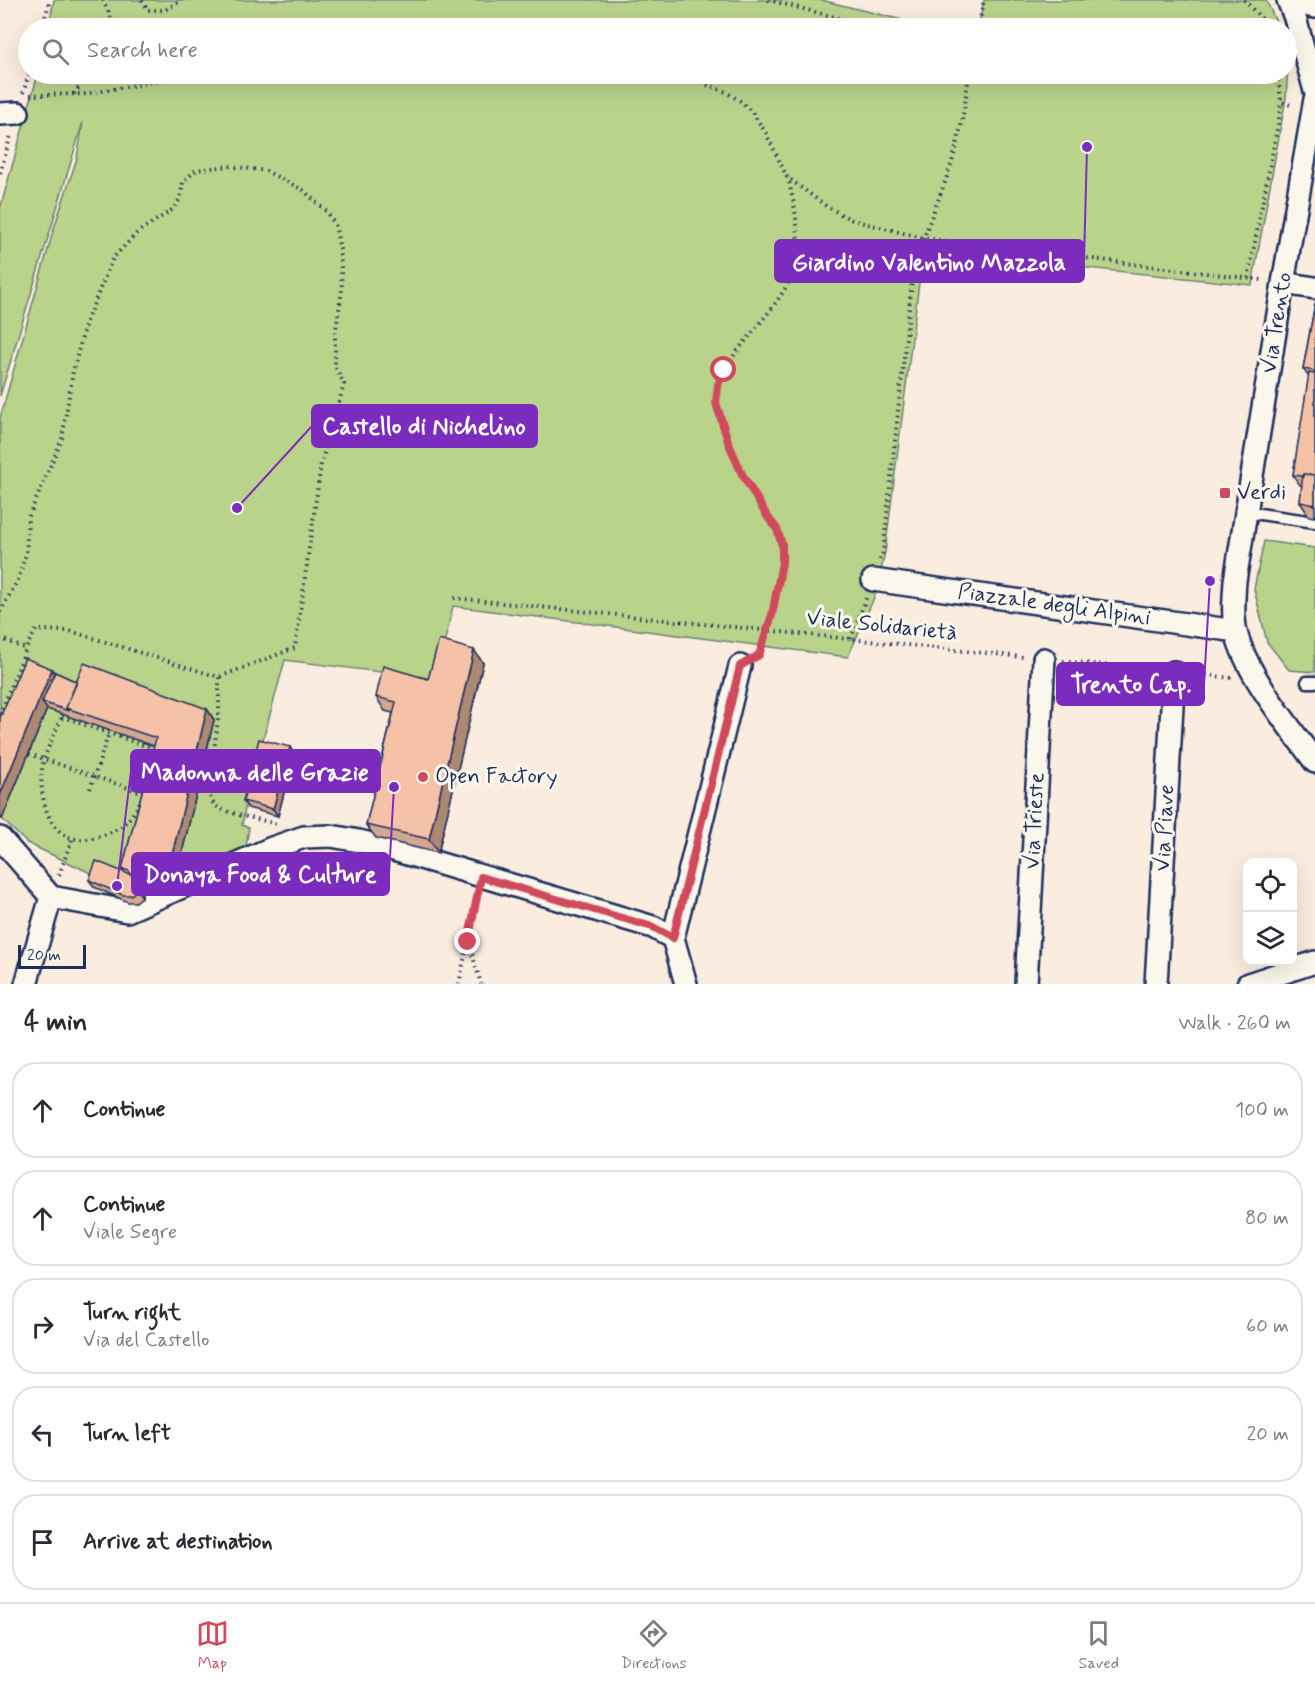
<!DOCTYPE html>
<html lang="en">
<head>
<meta charset="utf-8">
<style>
  :root { --surface:#fff; --page:#f7f7f7; --text:#2b2b33; --muted:#7c7c81; --line:#e1e1e2; --accent:#d1495b }
  body { margin:0; font-family:Mynerve,sans-serif; background:var(--page); color:var(--text) }
  .controls { position:absolute; right:18px; bottom:18px; display:grid; overflow:hidden; border-radius:12px; box-shadow:0 6px 24px #0002 }
  .controls button { width:54px; height:54px; display:grid; place-items:center; padding:0; border:0; border-bottom:2px solid var(--line); background:var(--surface); color:var(--text); font:30px sans-serif }
  .scale { position:absolute; left:18px; bottom:15px; width:68px; box-sizing:border-box; padding-left:6px; border:3px solid #1b2f5e; border-top:0; font-size:16px; line-height:21px; white-space:nowrap; color:#1b2f5e; -webkit-text-stroke:4px #fbf7ec; paint-order:stroke }
  .stop { position:absolute; width:18px; height:18px; margin:-14px; border:4px solid #d1495b; border-radius:50%; background:#fff }
  .stop.end { background:#d1495b; border-color:#fff; box-shadow:0 2px 6px #0008 }
  .list { margin:0; padding:0; list-style:none }
  h2 { display:flex; justify-content:space-between; align-items:center; height:78px; margin:0; padding:0 24px; font-size:26px }
  h2 small { font-size:20px; font-weight:400; color:var(--muted) }
  .list li { display:grid; grid-template-columns:39px 1fr auto; gap:18px; align-items:center; box-sizing:border-box; height:96px; margin:0 12px 12px; padding:0 12px; border:2px solid var(--line); border-radius:24px }
  .list b { display:block; font-size:22px; white-space:nowrap }
  .list p { margin:0; font-size:20px; white-space:nowrap; color:var(--muted) }
  .list em { font-size:20px; font-style:normal; color:var(--muted) }
  .icon { flex:none; width:33px; height:33px; fill:none; stroke:currentColor; stroke-width:2; stroke-linecap:round; stroke-linejoin:round }
  .map { position:relative; flex:none; width:1315px; height:984px; overflow:hidden }
  .search { position:absolute; background:var(--surface); box-shadow:0 6px 24px #0002; left:18px; right:18px; top:18px; height:66px; display:flex; align-items:center; gap:15px; box-sizing:border-box; padding:0 21px; border-radius:33px; color:var(--muted); font-size:22px }
  .sheet { height:618px; background:var(--surface) }
  nav { display:flex; justify-content:space-around; align-items:center; box-sizing:border-box; height:84px; border-top:2px solid var(--line); background:var(--surface); font-size:16px; color:var(--muted) }
  nav a { display:grid; justify-items:center; gap:3px }
  nav .on { color:var(--accent) }
  .map>svg:first-child { display:block }
  .green { fill:#b9d38b; stroke:#6a8174; stroke-width:1.5 }
  .lines { fill:none; stroke-linecap:round; stroke-linejoin:round }
  .lane-casing { stroke:#1b2f5e; stroke-width:15 }
  .street-casing { stroke:#1b2f5e; stroke-width:26 }
  .path { stroke:#1b2f5e; stroke-width:4; stroke-dasharray:1.5 4.5; stroke-linecap:butt }
  .lane { stroke:#fbf7ec; stroke-width:10 }
  .street { stroke:#fbf7ec; stroke-width:21 }
  .wall { fill:#d4a790; stroke:#1b2f5e; stroke-width:1.5 }
  .shaded-wall { fill:#ac8875; stroke:#1b2f5e; stroke-width:1.5 }
  .building { fill:#f6c2a7; stroke:#1b2f5e; stroke-width:1.5 }
  .route { stroke:#d1495b; stroke-width:8 }
  .poi-dot { fill:#d1495b; stroke:#fbf7ec; stroke-width:2 }
  .labels { text-anchor:middle; dominant-baseline:central; stroke-width:6; stroke-linejoin:round; paint-order:stroke }
  .street-label { font-size:22px; fill:#1b2f5e; stroke:#fbf7ec }
  .poi-label { font-size:22px; fill:#1b2f5e; stroke:#fbf7ec; text-anchor:start }
  .leader { fill:none; stroke:#7b2cbf; stroke-width:2 }
  .callout-dot { fill:#7b2cbf; stroke:#fbf7ec; stroke-width:2 }
  .callout { fill:#7b2cbf; stroke:#7b2cbf; stroke-width:2 }
  .callout-label { font-size:24px; text-anchor:middle; font-weight:bold; fill:#fff }
</style>
</head>
<body>
<div class="map">
<svg width="1315" height="984" viewBox="0 0 1315 984">
  <rect width="100%" height="100%" fill="#faecde"/>
  <filter id="ink" filterUnits="userSpaceOnUse"><feTurbulence type="fractalNoise" baseFrequency=".0167" numOctaves="2"/><feDisplacementMap in="SourceGraphic" scale="12" xChannelSelector="R" yChannelSelector="G"/><feConvolveMatrix kernelMatrix="1 2 1 2 8 2 1 2 1" color-interpolation-filters="sRGB"/></filter>
  <g filter="url(#ink)">
    <path class="green" d="M54,0H821L935,28H48Z
      M984,0H1266L1279,28H978Z
      M1287,45L1289,51L1286,98L1252,285L923,251L885,552L876,593L848,657L453,606L436,679L285,660L247,797L242,825L249,828L246,846L173,890H142V897L128,902L94,887L97,876L27,843L0,817V418L54,228L77,158L83,122L0,396V209L38,74H1286Z
      M1264,541L1315,548V672L1289,670L1267,642L1254,589Z"/>
    <g class="lines">
      <defs>
        <path id="lane" d="M1246,512L1315,522
          M1307,682H1315"/>
        <path id="street" d="M1288,0L1295,18L1315,91
          M1291,0L1301,4L1315,7
          M1315,99L1283,283L1235,581C1234,597 1232,615 1236,632C1247,676 1288,724 1315,762
          M0,114L18,113
          M1283,283L1315,288
          M873,580L1236,631
          M0,838L51,897
          M51,897L127,911L272,848L304,837L331,836L359,841L387,848L653,927L673,938
          M26,984L51,897
          M686,984L673,938L740,666
          M1026,984L1044,659
          M1156,984L1174,672
          M1248,984L1315,962"/>
      </defs>
      <use href="#lane" class="lane-casing"/>
      <use href="#street" class="street-casing"/>
      <path class="path" d="M103,0L116,28
        M142,0L148,10H165L182,0
        M768,0L878,28
        M1244,0L1262,19L1265,28
        M42,28L50,0
        M978,28L984,0
        M679,74L726,92L740,101L752,112L766,133L787,177L826,206L852,220L923,238L1262,280
        M1278,74L1281,102L1294,106
        M23,93L29,74
        M74,94L89,74
        M30,95L85,94L201,74
        M0,173L11,135
        M1248,278L1279,119L1281,102
        M880,560L883,552L912,282C919,242 937,206 950,168C960,138 965,106 969,74
        M454,598L1023,657
        M0,612L18,580L26,554L28,518L62,439L73,371L86,322L113,258L138,232L172,210L180,199L183,182L196,170L229,166L266,171L303,190L327,212L335,225L340,250L342,290L335,336V366L344,384L321,464L295,648L219,677
        M0,638L26,649
        M851,639L866,598
        M756,656L759,655C769,628 775,603 779,575C781,565 784,554 782,544C779,531 771,523 765,512C747,483 732,455 722,422C720,415 716,407 717,400C718,377 729,361 743,344C758,325 779,302 789,281C804,248 796,211 788,178
        M1063,661L1154,670
        M1194,674L1232,678
        M0,714L29,642L36,630L70,631L219,677V712L209,788C210,795 210,801 216,806C224,813 263,820 277,824
        M62,717L157,750C150,773 145,802 127,821C117,832 100,837 86,839C46,844 36,788 44,759C49,745 56,730 62,717Z
        M29,754L143,793
        M90,789L109,733
        M59,875L72,839
        M469,943L481,984
        M459,984L477,897"/>
      <use href="#lane" class="lane"/>
      <use href="#street" class="street"/>
    </g>
    <path class="wall" d="M1315,304V517L1309,516L1300,502L1302,486L1300,485L1293,475L1309,377L1303,369Z
      M483,663L438,853L376,838L366,825L393,713L385,711L376,697L428,679Z
      M55,672L77,682L207,709L214,720L173,890H142V897L136,902H128L94,887L89,880L124,872L122,869L154,746L47,709L2,819L0,817V718Z
      M290,747L294,754L278,816L248,808L243,801Z"/>
    <path class="shaded-wall" d="M474,650L483,663L438,853L429,839Z
      M52,669L59,679L42,702L47,709L2,819L0,816V795Z
      M207,709L214,720L173,890L166,880Z
      M290,747L294,754L278,816L273,809Z
      M137,883L142,890V897L137,890Z"/>
    <path class="building" d="M1315,304V371L1303,369Z
      M1309,373L1315,374V475L1303,474V476L1293,475Z
      M1303,474L1315,475V505L1300,502Z
      M439,640L474,650L429,839L366,825L396,702L376,697L383,666L428,679Z
      M25,658L52,669L0,795V718Z
      M84,663L207,709L166,880H134L129,871L122,869L156,738L66,708Z
      M55,672L77,682L66,708L69,711L42,702Z
      M259,739L290,747L273,809L243,801Z
      M96,861L131,875L137,883V890L131,895H123L89,880Z"/>
  </g>
  <g class="lines" filter="url(#ink)">
    <path class="route" d="M468,942L481,877L653,927L673,938L740,666L759,655L772,615L782,563V545L777,529L767,516L742,474L729,444L716,403L718,385L724,370"/>
  </g>
  <g class="poi-dot">
    <rect x="1219" y="487" width="12" height="12" rx="3"/>
    <circle cx="423" cy="777" r="6"/>
  </g>
  <g class="labels">
    <g class="street-label">
      <text transform="translate(1277 323) rotate(-81)">Via Trento</text>
      <text transform="translate(1054 605) rotate(8)">Piazzale degli Alpini</text>
      <text transform="translate(882 626) rotate(6)">Viale Solidarietà</text>
      <text transform="translate(1035 821) rotate(-87)">Via Trieste</text>
      <text transform="translate(1165 828) rotate(-87)">Via Piave</text>
    </g>
    <g class="poi-label">
      <text x="1237" y="493">Verdi</text>
      <text x="435" y="777">Open Factory</text>
    </g>
  </g>
  <path class="leader" d="M1087 147L1084 261M237 508L312 426M1210 581L1204 684M117 886L131 771M394 787L389 874"/>
  <g class="callout-dot">
    <circle cx="1087" cy="147" r="6"/>
    <circle cx="237" cy="508" r="6"/>
    <circle cx="1210" cy="581" r="6"/>
    <circle cx="117" cy="886" r="6"/>
    <circle cx="394" cy="787" r="6"/>
  </g>
  <g class="callout">
    <rect x="775" y="240" width="309" height="42" rx="6"/>
    <rect x="312" y="405" width="225" height="42" rx="6"/>
    <rect x="1057" y="663" width="147" height="42" rx="6"/>
    <rect x="131" y="750" width="249" height="42" rx="6"/>
    <rect x="132" y="853" width="257" height="42" rx="6"/>
  </g>
  <g class="callout-label">
    <text x="929" y="270">Giardino Valentino Mazzola</text>
    <text x="424" y="434">Castello di Nichelino</text>
    <text x="1131" y="692">Trento Cap.</text>
    <text x="255" y="780">Madonna delle Grazie</text>
    <text x="260" y="882">Donaya Food &amp; Culture</text>
  </g>
</svg>
<div class="controls">
<button><svg class="icon" aria-label="locate" viewBox="0 0 24 24"><circle cx="12" cy="12" r="6"/><path d="M12 2v4M12 18v4M2 12h4M18 12h4"/></svg></button>
<button><svg class="icon" aria-label="layers" viewBox="0 0 24 24"><path d="M12 4l9 5-9 5-9-5zM3 14l9 5 9-5"/></svg></button>
</div>
<div class="scale">20 m</div>
<div class="stop" style="left:724px;top:370px"></div>
<div class="stop end" style="left:468px;top:942px"></div>
<div class="search"><svg class="icon" aria-label="search" viewBox="0 0 24 24"><circle cx="10" cy="10" r="6"/><path d="M15 15l6 6"/></svg>Search here</div>
</div>
<section class="sheet">
<h2>4 min<small>Walk · 260 m</small></h2>
<ul class="list">
<li><svg class="icon" aria-label="ahead" viewBox="0 0 24 24"><path d="M12 20V5M6 11l6-6 6 6"/></svg><div><b>Continue</b></div><em>100 m</em></li>
<li><svg class="icon" aria-label="ahead" viewBox="0 0 24 24"><path d="M12 20V5M6 11l6-6 6 6"/></svg><div><b>Continue</b><p>Viale Segre</p></div><em>80 m</em></li>
<li><svg class="icon" aria-label="right" viewBox="0 0 24 24"><path d="M7 20v-9h11M14 6l5 5-5 5"/></svg><div><b>Turn right</b><p>Via del Castello</p></div><em>60 m</em></li>
<li><svg class="icon" aria-label="left" viewBox="0 0 24 24"><path d="M17 20v-9H6M10 6l-5 5 5 5"/></svg><div><b>Turn left</b></div><em>20 m</em></li>
<li><svg class="icon" aria-label="arrive" viewBox="0 0 24 24"><path d="M6 21V4h12l-3 4 3 4H6"/></svg><div><b>Arrive at destination</b></div></li>
</ul>
</section>
<nav>
<a class="on"><svg class="icon" aria-label="map" viewBox="0 0 24 24"><path d="M3 6l6-2 6 2 6-2v14l-6 2-6-2-6 2zM9 4v14M15 6v14"/></svg>Map</a>
<a><svg class="icon" aria-label="directions" viewBox="0 0 24 24"><path d="M12 3l9 9-9 9-9-9zM9 14v-3h6M13 9l2 2-2 2"/></svg>Directions</a>
<a><svg class="icon" aria-label="saved" viewBox="0 0 24 24"><path d="M7 4h10v16l-5-4-5 4z"/></svg>Saved</a>
</nav>
</body>
</html>
